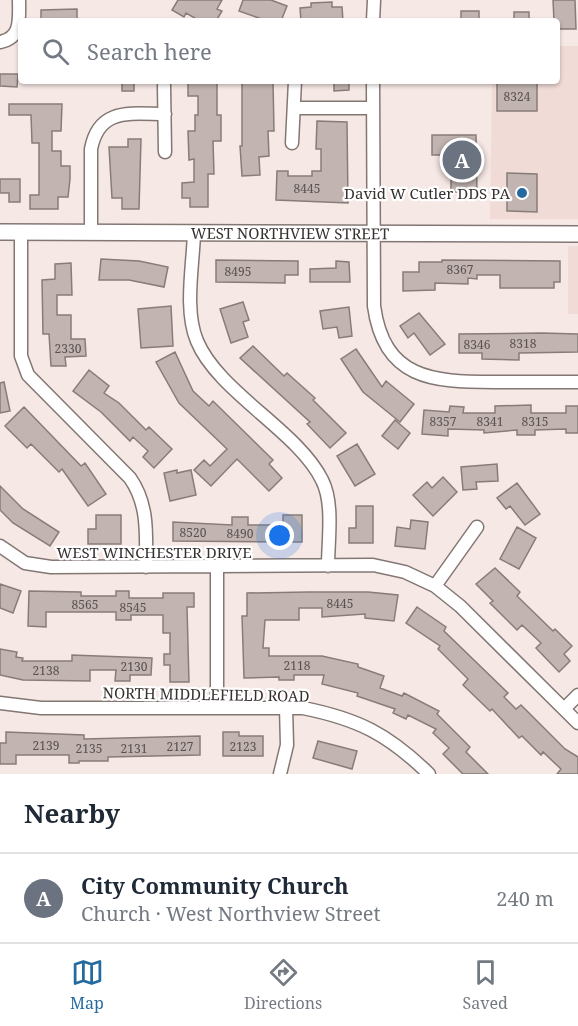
<!DOCTYPE html>
<html lang="en">
<head>
<meta charset="utf-8">
<style>
  :root { --surface:#fff; --page:#f2f2f3; --text:#1f2937; --muted:#747a83; --line:#e0e1e3; --accent:#246a9f }
  body { margin:0; font-family:"Noto Serif",serif; background:var(--page); color:var(--text) }
  .you { position:absolute; left:280px; top:536px; width:21px; height:21px; margin:-15px; border:4px solid #fff; border-radius:50%; background:#1a73e8; box-shadow:0 0 0 9px #1a73e833 }
  .badge { display:grid; place-items:center; width:39px; height:39px; border-radius:50%; background:var(--accent); color:#fff; font-size:20px; font-weight:700 }
  .pin { position:absolute; translate:-50% -50%; border:3px solid #fff; box-shadow:0 2px 6px #0006 }
  .list { margin:0; padding:0; list-style:none }
  h2 { display:flex; justify-content:space-between; align-items:center; height:78px; margin:0; padding:0 24px; font-size:26px }
  h2 small { font-size:20px; font-weight:400; color:var(--muted) }
  .list li { display:grid; grid-template-columns:39px 1fr auto; gap:18px; align-items:center; box-sizing:border-box; height:90px; padding:0 24px; border-top:2px solid var(--line) }
  .list b { display:block; font-size:22px; white-space:nowrap }
  .list p { margin:0; font-size:20px; white-space:nowrap; color:var(--muted) }
  .list em { font-size:20px; font-style:normal; color:var(--muted) }
  .icon { flex:none; width:33px; height:33px; fill:none; stroke:currentColor; stroke-width:2; stroke-linecap:round; stroke-linejoin:round }
  .map { position:relative; flex:none; width:578px; height:774px; overflow:hidden }
  .search { position:absolute; background:var(--surface); box-shadow:0 2px 4px #0004; left:18px; right:18px; top:18px; height:66px; display:flex; align-items:center; gap:15px; box-sizing:border-box; padding:0 21px; border-radius:6px; color:var(--muted); font-size:22px }
  .sheet { height:168px; background:var(--surface) }
  nav { display:flex; justify-content:space-around; align-items:center; box-sizing:border-box; height:84px; border-top:2px solid var(--line); background:var(--surface); font-size:16px; color:var(--muted) }
  nav a { display:grid; justify-items:center; gap:3px }
  nav .on { color:var(--accent) }
  .map>svg:first-child { display:block }
  .built { fill:#f1dbd6 }
  .building { fill:#c1b4b1; stroke:#887c79; stroke-width:1.5 }
  .lines { fill:none; stroke-linecap:round; stroke-linejoin:round }
  .minor-casing { stroke:#837774; stroke-width:15 }
  .tertiary-casing { stroke:#837774; stroke-width:18 }
  .minor { stroke:#fff; stroke-width:12 }
  .tertiary { stroke:#fff; stroke-width:15 }
  .poi-dot { fill:#246a9f; stroke:#fff; stroke-width:2 }
  .labels { text-anchor:middle; dominant-baseline:central; stroke-width:4.5; stroke-linejoin:round; paint-order:stroke }
  .number-label { font-size:12px; fill:#595150 }
  .poi-label { font-size:15px; fill:#36302f; stroke:#fff; text-anchor:end }
  .street-label { font-size:15px; fill:#36302f; stroke:#fff }
</style>
</head>
<body>
<div class="map">
<svg width="578" height="774" viewBox="0 0 578 774">
  <rect width="100%" height="100%" fill="#f6e8e5"/>
  <path class="built" d="M557,46H578V219H490L492,81H557Z
    M568,246H578V314H568Z"/>
  <path class="building" d="M178,0H222L217,9L222,11L216,21H200L186,13L184,17L172,10Z
    M243,0H271L287,6L281,21H267L239,11Z
    M553,0H575L576,29H557V21H554Z
    M332,2V7H342L343,21H301L300,8L311,7V3Z
    M77,9V21H41V10Z
    M461,11H479V21H461Z
    M514,12H529V21H514Z
    M0,74H18L17,87L0,86Z
    M122,81H134V91H122Z
    M242,81H273L274,131H268L269,156L259,157L260,175L242,176L240,146H242Z
    M334,81H349V90L334,91Z
    M497,81H537V111H497Z
    M188,83H217V115H221V141H213L214,174H208V207H190V198H182V183L194,182V159L189,160L188,131H195V115H198V96H188Z
    M9,104H62L61,131H52V151H61V166H70V179L68,197H58V209H30V195H39V143H32L31,115H9Z
    M317,121L347,122L348,203L276,200L277,171H288V176H312V171H321V149H316Z
    M432,135H476L477,192H451V165L443,155H432Z
    M128,139H141L139,209H122V198H112L109,147H128Z
    M507,173L537,174V212L507,211Z
    M0,179H20V202H9V193H0Z
    M101,259L139,261L168,267L164,287L129,280H99Z
    M216,260L298,261V275H285V283L216,282Z
    M442,260L560,261V282H554V288H500V275H477V279L468,278V284L435,283V290L403,291V272H419V262H442Z
    M336,261L349,262L350,282H310V269L336,268Z
    M71,263L72,295H57V315H71V339H85L86,356L65,357L66,366H51L49,334H43L42,280L55,279V264Z
    M243,302L249,320L243,322L248,337L231,343L220,309Z
    M171,306L173,346L141,348L138,309Z
    M349,307L352,336L339,338L337,327L323,329L320,311Z
    M419,313L445,344L430,355L414,333L408,338L400,326Z
    M542,333L578,334V352L519,353V360L482,359V353H459V334Z
    M253,346L284,376L287,373L315,398L313,400L346,433L330,448L307,424L310,422L240,358Z
    M356,349L382,387L386,381L414,404L400,422L363,392L341,359Z
    M175,352L193,391L209,406L213,401L273,460L269,464L282,478L269,491L237,459L211,486L194,470L204,460L210,466L227,449L179,403L156,362Z
    M89,370L109,386L104,393L119,403L146,430L149,427L172,449L154,468L143,457L148,451L133,437L130,441L101,412L73,391Z
    M4,382L10,411L0,413V383Z
    M531,405V413H566V406H578V433H566V429L535,430V435H517V430L484,433V430L448,429V436L422,434L424,410L449,412L450,406L464,407L463,413H495V406Z
    M24,407L81,466L85,463L106,494L88,506L62,469L59,472L31,444L27,448L5,426Z
    M395,420L410,433L398,449L382,436Z
    M357,444L375,474L355,486L337,456Z
    M497,464L498,481L476,482L477,489L463,490L461,467Z
    M177,470V473L191,470L196,495L170,501L164,473Z
    M443,477L457,492L433,516L413,495L427,482L432,488Z
    M517,483L540,514L525,525L510,506L506,509L497,498Z
    M0,486L23,509L59,532L50,546L13,523L0,510Z
    M356,506H373V543H349V528H356Z
    M96,515H121V544H88V529H96Z
    M283,515H302V542L173,541V522L232,525V517H248V525H268L283,523Z
    M411,520L428,522L425,549L395,546L397,527L410,529Z
    M517,527L536,538L519,569L500,559Z
    M495,568L520,592L517,596L553,631L555,629L572,646L564,654L570,661L559,672L536,648L541,643L522,625L517,630L490,603L493,601L476,584Z
    M0,584L21,591L13,613L0,608Z
    M29,591L81,592V596H116V591H129V598H163V593H194V607H187L189,682H170V665H164V654H170V633H163V615H131V620H116V612H46V627L28,626Z
    M308,592H368L398,595L394,621L365,618V614L322,617V608H299V620H265L263,648H269V656H322L358,664V667L384,676L380,688L402,696L404,693L439,711L437,714L470,747L466,752L488,774H463L443,754L449,748L433,733L436,729L408,715L406,719L393,713L395,709L357,696L358,693L322,684L324,675H294V680H279V677L244,678L242,616H247V593Z
    M417,607L446,627L444,631L508,693L504,697L516,709L521,705L565,749L578,757V774H557L561,769L543,752L541,755L522,736L519,738L492,709L490,711L463,685L468,679L438,649L440,646L406,623Z
    M0,649L17,652L16,657L23,658L22,661H72V655L152,658L151,675H130V681H115L116,670H90V681L23,680L0,675Z
    M6,732L84,735V739L200,736V755L108,757V761H79V763H69V755H16V764H0V743H6Z
    M223,732H239V736H263V756H223Z
    M318,741L357,751L352,769L313,758Z"/>
  <g class="lines">
    <defs>
      <path id="minor" d="M373,21L374,0
        M0,42C22,38 19,19 19,0
        M373,81L374,306C384,379 432,382 494,382C522,382 550,382 578,382
        M164,85L165,152
        M295,108H373
        M292,143L295,81
        M21,232V356L28,375L130,478C149,505 146,535 146,567
        M91,232V149C99,107 131,114 165,114
        M194,233C193,266 184,310 197,341C218,392 298,431 322,480C334,503 328,540 328,566
        M0,546L25,563L51,567L373,565L405,572L435,586L460,606L578,723
        M217,567V708
        M435,586L477,527
        M0,703L41,708H303C358,719 388,734 429,774
        M564,709L578,695
        M280,774L287,745L286,707"/>
      <g id="tertiary">
        <path id="s1" d="M0,232L578,234"/>
      </g>
    </defs>
    <use href="#minor" class="minor-casing"/>
    <use href="#tertiary" class="tertiary-casing"/>
    <use href="#minor" class="minor"/>
    <use href="#tertiary" class="tertiary"/>
  </g>
  <circle class="poi-dot" cx="522" cy="193" r="6"/>
  <g class="labels">
    <g class="number-label">
      <text x="517" y="96">8324</text>
      <text x="307" y="188">8445</text>
      <text x="460" y="269">8367</text>
      <text x="238" y="271">8495</text>
      <text x="523" y="343">8318</text>
      <text x="477" y="344">8346</text>
      <text x="68" y="348">2330</text>
      <text x="443" y="421">8357</text>
      <text x="490" y="421">8341</text>
      <text x="535" y="421">8315</text>
      <text x="193" y="532">8520</text>
      <text x="240" y="533">8490</text>
      <text x="340" y="603">8445</text>
      <text x="85" y="604">8565</text>
      <text x="133" y="607">8545</text>
      <text x="297" y="665">2118</text>
      <text x="134" y="666">2130</text>
      <text x="46" y="670">2138</text>
      <text x="46" y="745">2139</text>
      <text x="180" y="746">2127</text>
      <text x="243" y="746">2123</text>
      <text x="89" y="748">2135</text>
      <text x="134" y="748">2131</text>
    </g>
    <g class="poi-label">
      <text x="510" y="193">David W Cutler DDS PA</text>
    </g>
    <g class="street-label">
      <text stroke="none"><textPath href="#s1" startOffset="290">WEST NORTHVIEW STREET</textPath></text>
      <text x="154" y="552">WEST WINCHESTER DRIVE</text>
      <text transform="translate(206 694) rotate(1)">NORTH MIDDLEFIELD ROAD</text>
    </g>
  </g>
</svg>
<div class="you"></div>
<div class="pin badge" style="left:462px;top:160px;background:#6b7280">A</div>
<div class="search"><svg class="icon" aria-label="search" viewBox="0 0 24 24"><circle cx="10" cy="10" r="6"/><path d="M15 15l6 6"/></svg>Search here</div>
</div>
<section class="sheet">
<h2>Nearby<small></small></h2>
<ul class="list">
<li><span class="badge" style="background:#6b7280">A</span><div><b>City Community Church</b><p>Church · West Northview Street</p></div><em>240 m</em></li>
</ul>
</section>
<nav>
<a class="on"><svg class="icon" aria-label="map" viewBox="0 0 24 24"><path d="M3 6l6-2 6 2 6-2v14l-6 2-6-2-6 2zM9 4v14M15 6v14"/></svg>Map</a>
<a><svg class="icon" aria-label="directions" viewBox="0 0 24 24"><path d="M12 3l9 9-9 9-9-9zM9 14v-3h6M13 9l2 2-2 2"/></svg>Directions</a>
<a><svg class="icon" aria-label="saved" viewBox="0 0 24 24"><path d="M7 4h10v16l-5-4-5 4z"/></svg>Saved</a>
</nav>
</body>
</html>
